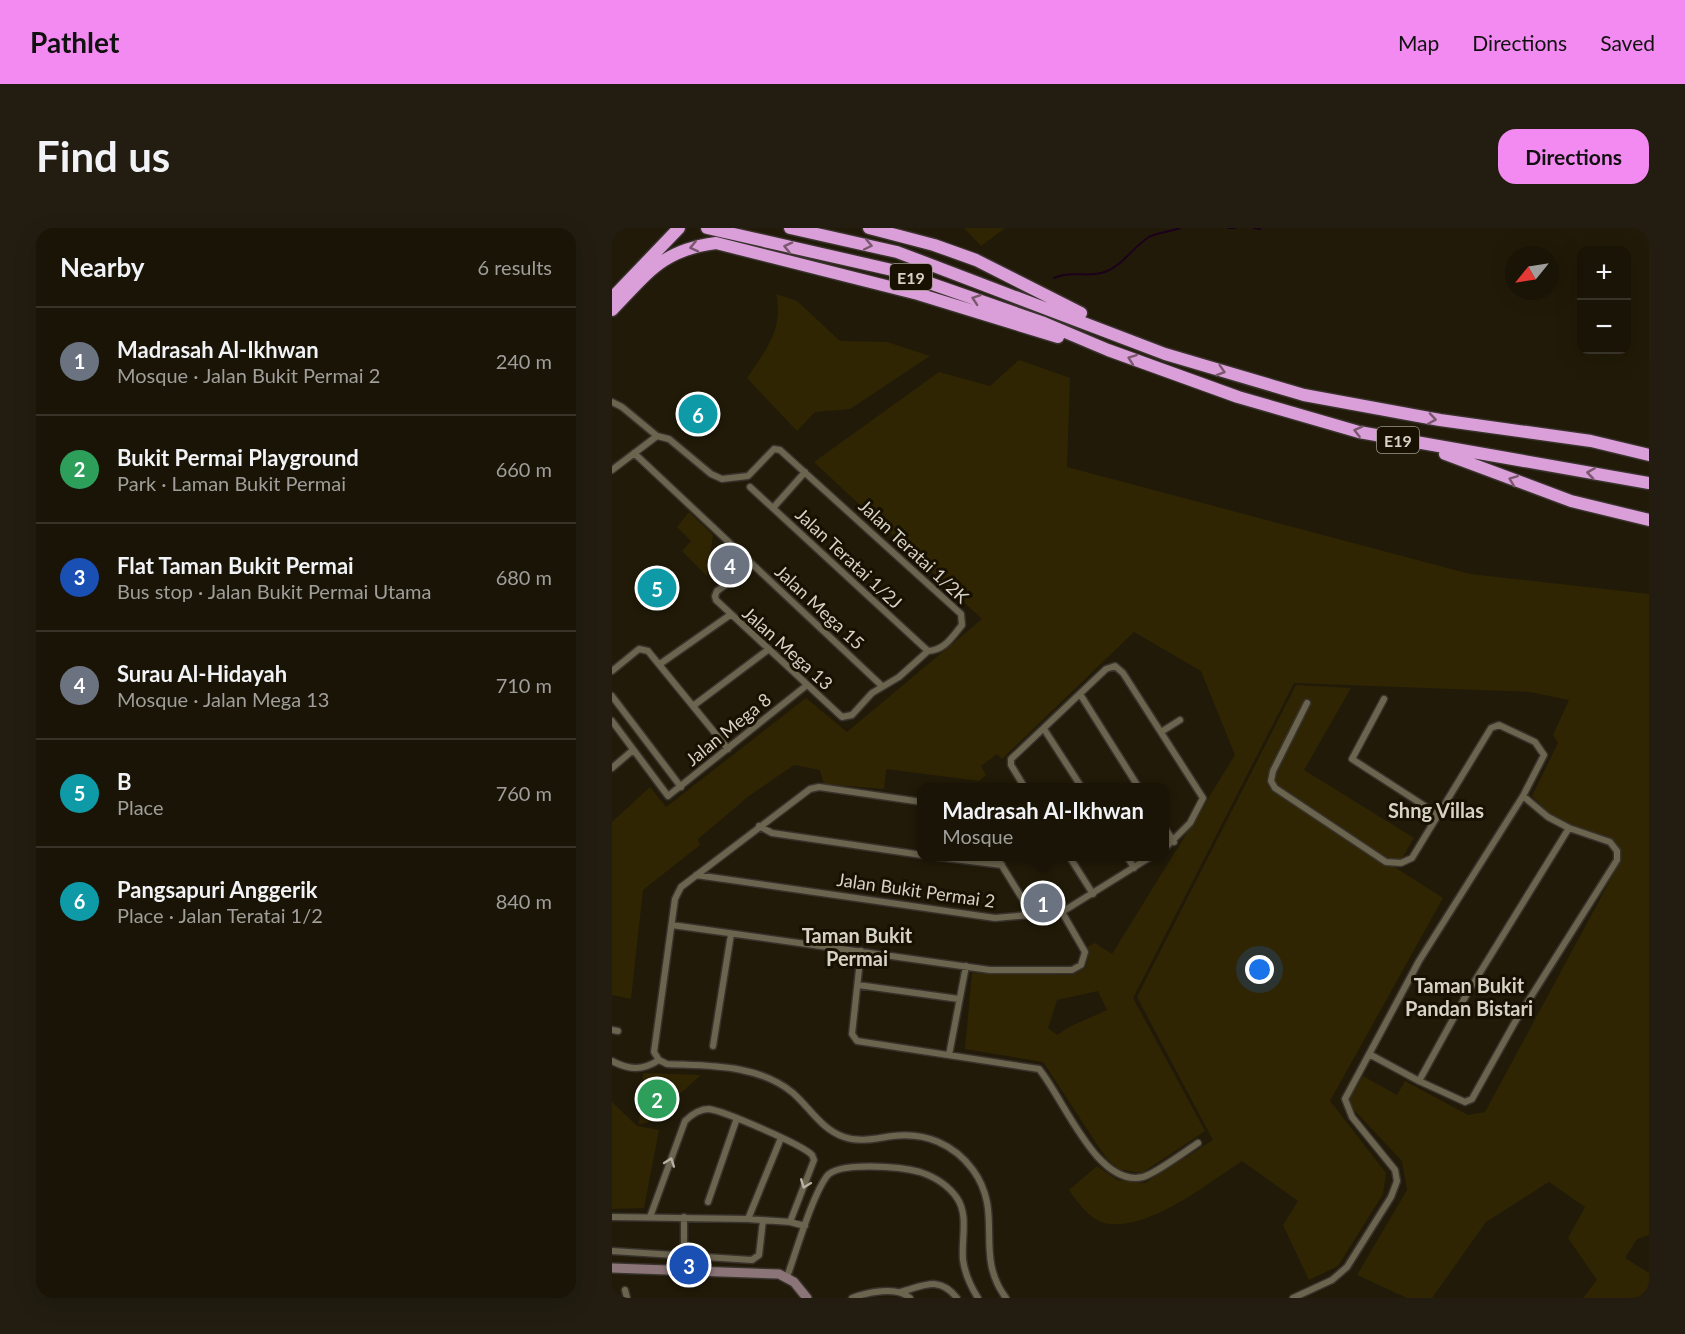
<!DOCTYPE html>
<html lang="en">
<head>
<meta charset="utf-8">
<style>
  :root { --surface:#191406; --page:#221d10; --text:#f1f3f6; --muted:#9f9e9b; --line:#373328; --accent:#f38af1 }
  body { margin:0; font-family:Lato,sans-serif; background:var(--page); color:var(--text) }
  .controls { position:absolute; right:18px; top:18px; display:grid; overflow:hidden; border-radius:12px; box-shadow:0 6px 24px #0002 }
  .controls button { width:54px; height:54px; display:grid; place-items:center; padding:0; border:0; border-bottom:2px solid var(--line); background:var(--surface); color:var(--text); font:30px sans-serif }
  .compass { position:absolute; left:893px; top:18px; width:54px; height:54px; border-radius:50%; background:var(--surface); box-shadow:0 6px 24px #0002; rotate:240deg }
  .you { position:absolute; left:648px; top:742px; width:21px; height:21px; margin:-15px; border:4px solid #fff; border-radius:50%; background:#1a73e8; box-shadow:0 0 0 9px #1a73e833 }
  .badge { display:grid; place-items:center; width:39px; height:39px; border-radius:50%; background:var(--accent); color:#fff; font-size:20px; font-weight:700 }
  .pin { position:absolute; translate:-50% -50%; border:3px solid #fff; box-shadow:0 2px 6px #0006 }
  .popup { position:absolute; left:305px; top:555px; width:252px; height:78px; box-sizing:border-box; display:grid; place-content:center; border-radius:12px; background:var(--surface); filter:drop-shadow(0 2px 4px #0005); font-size:20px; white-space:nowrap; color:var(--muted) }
  .popup b { font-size:22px; color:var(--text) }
  .popup::after { content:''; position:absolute; left:50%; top:100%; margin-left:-12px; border:12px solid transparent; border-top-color:var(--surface) }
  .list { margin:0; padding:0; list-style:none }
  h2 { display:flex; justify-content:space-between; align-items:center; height:78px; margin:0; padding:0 24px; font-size:26px }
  h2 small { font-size:20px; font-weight:400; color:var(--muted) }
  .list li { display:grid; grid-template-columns:39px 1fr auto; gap:18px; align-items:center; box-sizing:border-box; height:108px; padding:0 24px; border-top:2px solid var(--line) }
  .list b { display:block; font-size:22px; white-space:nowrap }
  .list p { margin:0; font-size:20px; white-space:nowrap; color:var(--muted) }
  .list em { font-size:20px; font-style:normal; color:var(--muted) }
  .map { position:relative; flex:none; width:1037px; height:1070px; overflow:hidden; border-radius:18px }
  header { display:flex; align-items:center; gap:36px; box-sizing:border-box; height:84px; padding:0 30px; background:var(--accent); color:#111 }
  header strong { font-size:28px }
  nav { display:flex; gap:33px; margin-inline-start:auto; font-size:21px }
  .intro { display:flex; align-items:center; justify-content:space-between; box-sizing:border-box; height:144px; padding:0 36px }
  h1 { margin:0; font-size:42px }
  .button { padding:15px 27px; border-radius:18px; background:var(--accent); color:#111; font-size:21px; font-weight:700 }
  main { display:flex; gap:36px; padding:0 36px }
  aside { flex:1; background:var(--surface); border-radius:18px; box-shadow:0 6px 24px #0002 }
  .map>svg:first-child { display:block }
  .green { fill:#302503; fill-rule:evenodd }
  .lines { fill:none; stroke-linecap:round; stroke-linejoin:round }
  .stream { stroke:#1c001c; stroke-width:2 }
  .street-casing { stroke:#38322c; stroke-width:9 }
  .secondary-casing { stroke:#38322c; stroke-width:12 }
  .highway-casing { stroke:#38322c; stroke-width:15 }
  .street { stroke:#6b644f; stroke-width:6 }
  .secondary { stroke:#8c7578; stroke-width:9 }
  .highway { stroke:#da9ed8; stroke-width:12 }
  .oneway { stroke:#79586d }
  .oneway2 { stroke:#b6b1a2 }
  .labels { text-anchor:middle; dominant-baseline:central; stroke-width:6; stroke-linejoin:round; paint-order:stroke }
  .shield { fill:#181102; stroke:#9d988b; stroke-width:1.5 }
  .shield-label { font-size:16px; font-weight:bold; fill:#d6d2c6 }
  .street-label { font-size:18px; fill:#d6d2c6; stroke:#181102 }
  .neighbourhood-label { font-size:20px; font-weight:bold; fill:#d6d2c6; stroke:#181102 }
</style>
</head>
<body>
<header>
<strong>Pathlet</strong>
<nav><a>Map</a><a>Directions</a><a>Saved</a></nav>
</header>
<div class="intro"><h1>Find us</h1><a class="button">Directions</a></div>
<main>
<aside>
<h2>Nearby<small>6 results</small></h2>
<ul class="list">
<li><span class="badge" style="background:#6b7280">1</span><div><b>Madrasah Al-Ikhwan</b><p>Mosque · Jalan Bukit Permai 2</p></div><em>240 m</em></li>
<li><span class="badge" style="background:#2e9e5b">2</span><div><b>Bukit Permai Playground</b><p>Park · Laman Bukit Permai</p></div><em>660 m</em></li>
<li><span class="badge" style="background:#1a4fb4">3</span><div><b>Flat Taman Bukit Permai</b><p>Bus stop · Jalan Bukit Permai Utama</p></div><em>680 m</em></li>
<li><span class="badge" style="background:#6b7280">4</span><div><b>Surau Al-Hidayah</b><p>Mosque · Jalan Mega 13</p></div><em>710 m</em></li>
<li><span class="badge" style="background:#0f9aa8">5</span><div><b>B</b><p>Place</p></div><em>760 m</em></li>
<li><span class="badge" style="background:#0f9aa8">6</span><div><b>Pangsapuri Anggerik</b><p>Place · Jalan Teratai 1/2</p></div><em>840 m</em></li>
</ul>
</aside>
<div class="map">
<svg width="1037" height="1070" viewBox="0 0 1037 1070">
  <rect width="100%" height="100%" fill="#211a08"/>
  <path class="green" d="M352,0H393L369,18Z
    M164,66L185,73L228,113L275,114L318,128L238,181L203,184L185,203L135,150C154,122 172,101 164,66Z
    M407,132L458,150L455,239L858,346L1037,366V1007L1025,1011L1013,1030L1037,1045V1070H971L985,1052L956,1010L973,979L937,954L874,994L820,1070H795L745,1047L795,962L790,933L742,882L737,871L751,848L785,867L793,853L856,887L873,884L1008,634L1009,625L1001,611L958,596L938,586L920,568L946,515L941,507L957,472L918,464L682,455L521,770L593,903L530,945L506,941L494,930L431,834L353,821L360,745L461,747L473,740L477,725L475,719L483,715L500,726L623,527L589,443L522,404L390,531L385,526L369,538L374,547L367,553L274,541L272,561L212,556L208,542L182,537L137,568L86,611L88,617L31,662L19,771L0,767V594L38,559L54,579L194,470L235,504L370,391L202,234L327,144L378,158ZM486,763L495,782L457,799L445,807L436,800L445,772Z
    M77,284L101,307L95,348L70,323L79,313L65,299Z
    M684,457L739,460L692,542L802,610L784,640L831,670L718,873L774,945L771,966L726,1038L697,1052L671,997L686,973L630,933C596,955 541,1000 498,996C479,994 467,976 457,962L485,938L505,952L533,955L601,912L525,769Z
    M31,845L89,847L35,895L27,896Z
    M0,874L25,898L47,902L32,980L0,981Z"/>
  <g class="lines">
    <path class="stream" d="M616,0H623
      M642,0L648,1
      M442,50C459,42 476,50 493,44C511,37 521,19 537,9C547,4 558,4 568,0"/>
    <defs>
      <path id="street" d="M0,174L10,179L45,208L57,211L99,246L110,251L136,248L162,221L168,222L349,386L350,397C340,409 333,422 316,423
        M22,225L270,458
        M0,242L45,208
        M138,259L316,423
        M161,280L193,244
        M141,337L105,363L103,368L104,372L230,489L240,487L260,465L287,449L316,423
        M48,436L118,387
        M0,443L27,421L36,423L116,521
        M468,466L527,560
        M0,468L69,559
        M772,471L740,531L825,586
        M81,478L157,421
        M0,493L56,568L195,457
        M432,501L470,560
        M549,504L568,492
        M0,540L21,522
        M413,560L399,537V531L494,441L503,438L511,445L591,570L578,595L552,621
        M310,574L207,559L198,561L69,659L63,671L42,824L47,832L55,836C97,838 146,836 181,865C198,880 209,901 232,909C248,915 265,910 281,908C313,904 342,916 361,942C393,986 361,1026 394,1070
        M147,598L160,605L310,627
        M552,599L562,614
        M318,628L390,637
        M384,628L421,688
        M457,628L481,666
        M515,628L522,640
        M84,647L383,690L450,684L540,628
        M60,697L378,742H460L469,737L473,724L450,684
        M249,723L240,806L245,813L427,841C452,871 485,960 531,949C543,946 574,923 586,915
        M246,757L347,771
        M0,802L6,803
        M101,818L119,706
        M757,826L807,853L853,874L860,871L903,794L1005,632V623L998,614L957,600L936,589L911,568
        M337,827L354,738
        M0,833C17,842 30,843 47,832
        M807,853L856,764L957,600
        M96,974L125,890
        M0,989L136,991L178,994L193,998
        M38,989L73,893C80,886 87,881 97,881C112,883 191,917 200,927L202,932L178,994
        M72,989V1028
        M136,991L169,910
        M0,1023L140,1032L147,1027L151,992
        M175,1049C184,1024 200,968 215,948C227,933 290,939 308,944C323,949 336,957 345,970C357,988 349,1011 351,1032C353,1046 359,1059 366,1070
        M13,1062L15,1070
        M288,1064C312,1058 327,1047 345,1070
        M240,1070C256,1064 285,1058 298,1070
        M681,1070L720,1052L735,1039L779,969L785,953L783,942L740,889L733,871L807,733L911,568L932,527L923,514L887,497L879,500L800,630L789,635L774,634L663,560L659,553L661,543L695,475"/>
      <path id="secondary" d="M0,1040L167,1046L182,1054L195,1070"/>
      <path id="highway" d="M95,0L280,42L432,95L496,122L626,169L747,204L1037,255
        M178,0L285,24L553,126L692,167L828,192L979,213L1037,227
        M257,0L322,17L364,32L469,85
        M0,70L67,0
        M0,82C36,45 50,22 104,15L306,66L446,109
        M833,226L959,273L1037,292"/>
    </defs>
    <use href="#street" class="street-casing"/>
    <use href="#secondary" class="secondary-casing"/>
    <use href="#highway" class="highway-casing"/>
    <use href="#street" class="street"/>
    <use href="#secondary" class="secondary"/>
    <use href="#highway" class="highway"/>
  </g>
  <defs><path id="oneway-chevron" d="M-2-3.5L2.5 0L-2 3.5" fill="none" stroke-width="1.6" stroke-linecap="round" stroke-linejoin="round" transform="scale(1.5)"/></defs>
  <g class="oneway">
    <use href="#oneway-chevron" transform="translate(256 17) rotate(12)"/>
    <use href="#oneway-chevron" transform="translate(82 19) rotate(167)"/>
    <use href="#oneway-chevron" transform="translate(176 19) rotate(-167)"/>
    <use href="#oneway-chevron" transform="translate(364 71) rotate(-161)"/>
    <use href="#oneway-chevron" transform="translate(520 131) rotate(-160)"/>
    <use href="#oneway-chevron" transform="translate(609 143) rotate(17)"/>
    <use href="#oneway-chevron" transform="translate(820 191) rotate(9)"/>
    <use href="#oneway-chevron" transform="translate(746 203) rotate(-166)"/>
    <use href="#oneway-chevron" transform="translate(979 245) rotate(-171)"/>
    <use href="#oneway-chevron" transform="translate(901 252) rotate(-159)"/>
  </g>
  <g class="oneway2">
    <use href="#oneway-chevron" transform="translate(58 934) rotate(-70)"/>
    <use href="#oneway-chevron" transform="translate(193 956) rotate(111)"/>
  </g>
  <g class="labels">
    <g class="shield">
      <rect x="278" y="36" width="42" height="26" rx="4.5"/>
      <rect x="765" y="199" width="42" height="26" rx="4.5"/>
    </g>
    <g class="shield-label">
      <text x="299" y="49">E19</text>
      <text x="786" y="212">E19</text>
    </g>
    <g class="street-label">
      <text transform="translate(302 323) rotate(43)">Jalan Teratai 1/2K</text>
      <text transform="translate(237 330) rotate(43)">Jalan Teratai 1/2J</text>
      <text transform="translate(208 379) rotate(43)">Jalan Mega 15</text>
      <text transform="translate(176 420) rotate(42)">Jalan Mega 13</text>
      <text transform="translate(116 501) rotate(-39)">Jalan Mega 8</text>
      <text transform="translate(304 662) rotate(8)">Jalan Bukit Permai 2</text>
    </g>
    <g class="neighbourhood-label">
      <text x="824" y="582">Shng Villas</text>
      <text x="245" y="707">Taman Bukit<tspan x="245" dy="23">Permai</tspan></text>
      <text x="857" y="757">Taman Bukit<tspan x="857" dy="23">Pandan Bistari</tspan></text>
    </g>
  </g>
</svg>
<div class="controls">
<button>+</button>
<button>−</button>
</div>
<svg class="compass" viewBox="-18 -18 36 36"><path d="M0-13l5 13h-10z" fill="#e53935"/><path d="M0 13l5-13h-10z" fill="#9f9e9b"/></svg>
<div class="you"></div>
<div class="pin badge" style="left:431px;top:675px;background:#6b7280">1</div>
<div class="popup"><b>Madrasah Al-Ikhwan</b>Mosque</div>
<div class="pin badge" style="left:45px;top:871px;background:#2e9e5b">2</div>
<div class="pin badge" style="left:77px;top:1037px;background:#1a4fb4">3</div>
<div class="pin badge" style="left:118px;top:337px;background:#6b7280">4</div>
<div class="pin badge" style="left:45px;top:360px;background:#0f9aa8">5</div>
<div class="pin badge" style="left:86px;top:186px;background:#0f9aa8">6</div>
</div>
</main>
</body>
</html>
